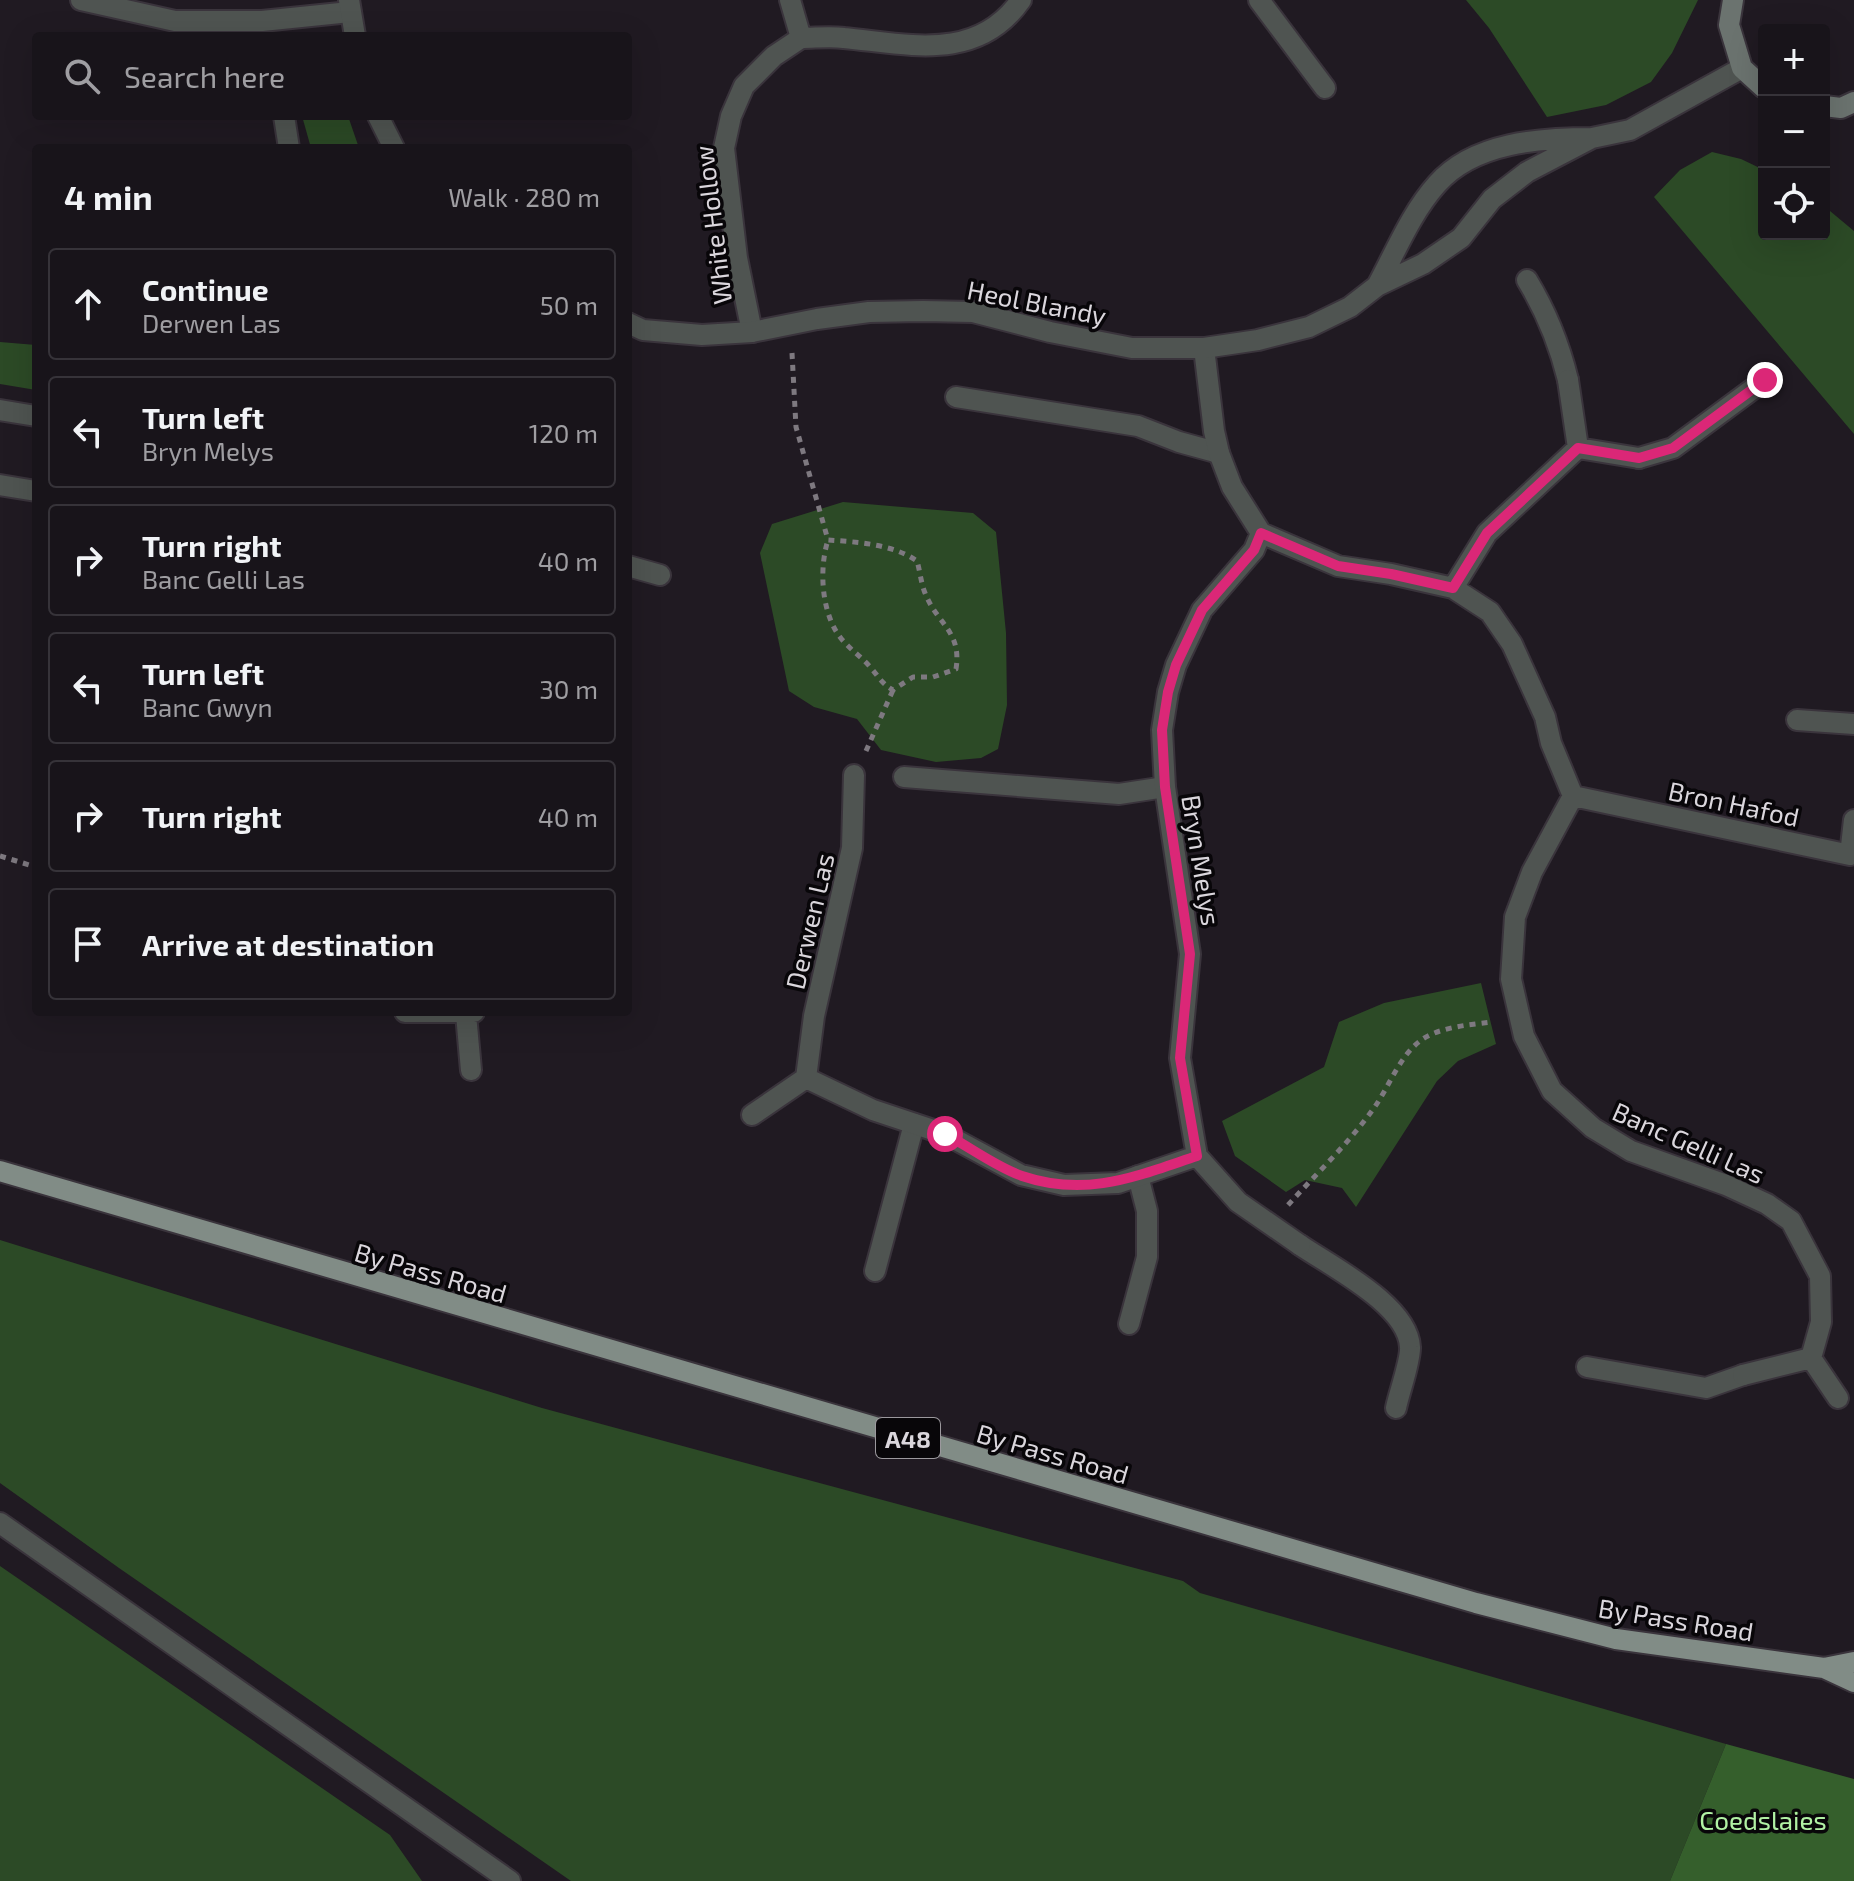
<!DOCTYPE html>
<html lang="en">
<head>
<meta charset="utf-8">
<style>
  :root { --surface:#18141a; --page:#211d23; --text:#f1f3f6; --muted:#9f9ea2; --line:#363339 }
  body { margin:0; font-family:"Exo 2",sans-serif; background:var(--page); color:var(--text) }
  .controls { position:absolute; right:24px; top:24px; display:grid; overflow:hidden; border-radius:8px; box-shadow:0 8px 32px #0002 }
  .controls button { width:72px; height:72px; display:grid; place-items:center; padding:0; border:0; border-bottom:2px solid var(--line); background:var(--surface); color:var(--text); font:40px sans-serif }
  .stop { position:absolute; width:24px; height:24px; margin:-18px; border:6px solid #db2777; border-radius:50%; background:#fff }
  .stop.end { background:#db2777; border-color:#fff; box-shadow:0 2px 8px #0008 }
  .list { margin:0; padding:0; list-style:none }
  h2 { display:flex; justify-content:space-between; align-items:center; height:104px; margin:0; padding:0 32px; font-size:34px }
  h2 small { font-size:26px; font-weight:400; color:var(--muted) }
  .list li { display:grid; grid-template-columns:52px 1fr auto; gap:24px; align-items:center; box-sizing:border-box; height:112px; margin:0 16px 16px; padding:0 16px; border:2px solid var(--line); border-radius:8px }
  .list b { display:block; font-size:30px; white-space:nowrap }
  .list p { margin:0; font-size:26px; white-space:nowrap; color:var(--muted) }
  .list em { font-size:26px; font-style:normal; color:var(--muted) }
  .icon { flex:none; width:44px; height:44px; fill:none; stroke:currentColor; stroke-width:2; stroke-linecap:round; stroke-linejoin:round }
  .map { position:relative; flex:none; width:1854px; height:1881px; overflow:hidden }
  .search { position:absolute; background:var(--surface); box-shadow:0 8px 32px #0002; left:32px; top:32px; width:600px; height:88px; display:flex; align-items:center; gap:20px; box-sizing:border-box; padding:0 28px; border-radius:8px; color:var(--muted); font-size:30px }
  .panel { position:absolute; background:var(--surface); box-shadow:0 8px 32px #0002; left:32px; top:144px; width:600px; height:872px; border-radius:8px }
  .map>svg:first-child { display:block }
  .green { fill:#2c4a26 }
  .forest { fill:#355f2c }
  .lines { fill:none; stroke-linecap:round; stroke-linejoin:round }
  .service-casing { stroke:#3a343c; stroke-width:24 }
  .minor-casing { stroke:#3a343c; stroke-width:24 }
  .tertiary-casing { stroke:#3a343c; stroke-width:24 }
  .secondary-casing { stroke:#3a343c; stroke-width:24 }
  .primary-casing { stroke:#3a343c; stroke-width:24 }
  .path { stroke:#7e7980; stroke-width:5; stroke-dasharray:6 6; stroke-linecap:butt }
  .service { stroke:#4f5451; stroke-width:20 }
  .minor { stroke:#4f5451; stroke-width:20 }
  .tertiary { stroke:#4f5451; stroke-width:20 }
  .secondary { stroke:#6b736f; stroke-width:20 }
  .primary { stroke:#818c86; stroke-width:20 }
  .route { stroke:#db2777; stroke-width:10 }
  .labels { text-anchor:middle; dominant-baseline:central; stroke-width:7; stroke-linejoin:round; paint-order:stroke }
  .shield { fill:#080609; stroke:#9b989d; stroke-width:2 }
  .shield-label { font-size:24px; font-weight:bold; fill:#dad6dc }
  .street-label { font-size:26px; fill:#dad6dc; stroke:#080609 }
  .park-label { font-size:26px; fill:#b1f1a4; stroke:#080609 }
</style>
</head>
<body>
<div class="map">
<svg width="1854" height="1881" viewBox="0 0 1854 1881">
  <rect width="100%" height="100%" fill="#201a22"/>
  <path class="green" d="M1466,0H1698L1672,53L1651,82L1606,105L1547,117L1489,28Z
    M302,116H348L359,148H311Z
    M1712,152L1741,159L1764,170V234H1824V206L1854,231V434L1654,197L1680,170Z
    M0,342L36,345V390L0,384Z
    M843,502L973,513L996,532L1006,633L1007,705L998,749L981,758L936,762L881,750L857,719L814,707L789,691L760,553L772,524Z
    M1481,983L1496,1044L1458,1061L1437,1081L1356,1207L1342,1188L1305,1180L1286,1192L1235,1156L1222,1121L1324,1067L1339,1022L1384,1003Z
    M0,1240L542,1408L1183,1581L1200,1593L1726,1744L1670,1881H571L119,1568L0,1483Z
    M0,1566L390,1835L422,1881H0Z"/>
  <path class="forest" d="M1726,1744L1854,1779V1881H1670Z"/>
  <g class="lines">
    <defs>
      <path id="service" d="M1527,280C1547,313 1559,343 1568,380
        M956,397L1138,426L1179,442L1219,453
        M1639,458L1673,448L1765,380
        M0,485L36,491
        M904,777L1119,794L1165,787
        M1300,1245C1332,1267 1408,1305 1410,1347C1411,1360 1399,1393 1396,1408
        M875,1271L914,1124
        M1129,1324L1147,1257V1211L1138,1176
        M1587,1367L1706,1388L1743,1375"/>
      <path id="minor" d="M81,0L175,21H262L350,12
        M1259,0L1325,88
        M801,38C815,38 830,36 844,38C908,44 977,63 1021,0
        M284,116L289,148
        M752,332L737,258L724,148L731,116L744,86L774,56L801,38L790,0
        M1204,348L1214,431L1219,453L1232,487L1261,533L1338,566L1391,574L1453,588L1490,612L1512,644L1545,717L1551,743L1573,796L1532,872L1515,917L1511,979L1524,1036L1552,1091L1593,1128L1631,1151L1726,1185L1767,1204L1791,1221L1820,1276L1821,1322L1811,1358L1743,1375
        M1578,448L1639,458
        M1261,533L1254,550L1202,610L1176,665L1168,692L1162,730L1165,787L1190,954L1180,1058L1197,1156L1238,1202L1300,1245
        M628,566L660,575
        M1453,588L1487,533L1578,448L1568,380
        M1797,720L1854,724
        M854,775L852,848L814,1016L806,1078L873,1110L945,1134L1021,1175L1064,1185L1118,1183L1197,1156
        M1573,796L1850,855L1854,820
        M405,1012H474
        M466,1014L471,1070
        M752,1115L806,1078
        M1811,1358L1838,1398"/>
      <path id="tertiary" d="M349,0L355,36
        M378,116L394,148
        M1592,138L1630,130L1742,68
        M628,323L643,330L702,335L752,332L817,319L869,312L923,311L973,312L1050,332L1132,348H1204L1258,340L1309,327L1350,307L1377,286L1423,264L1461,238L1492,199L1527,172L1592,138C1541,138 1474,142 1437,184C1411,213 1395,253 1377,286
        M0,410L36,416
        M0,1523L510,1881"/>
      <path id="secondary" d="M1733,0L1729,25L1742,68L1764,88
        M1824,106L1841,108L1854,102"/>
      <path id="primary" d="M0,1171L1476,1603L1616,1639L1824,1668L1854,1682
        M1824,1668L1854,1662"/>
    </defs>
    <use href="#service" class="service-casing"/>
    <use href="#minor" class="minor-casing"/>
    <use href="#tertiary" class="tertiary-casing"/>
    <use href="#secondary" class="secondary-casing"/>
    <use href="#primary" class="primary-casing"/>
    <path class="path" d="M792,353L796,427L828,540C858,542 892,544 917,561C920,571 921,583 925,593C937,624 962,631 956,669L933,677H913L893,690C882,684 879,677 871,668C862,657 849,649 840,637C821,612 819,568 828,540
      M866,751L893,690
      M0,856L36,867
      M1288,1205C1317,1173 1349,1143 1374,1108C1389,1087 1399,1057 1420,1041C1438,1027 1469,1025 1491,1022"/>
    <use href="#service" class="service"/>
    <use href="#minor" class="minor"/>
    <use href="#tertiary" class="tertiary"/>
    <use href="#secondary" class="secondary"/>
    <use href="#primary" class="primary"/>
  </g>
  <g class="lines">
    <path class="route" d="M945,1134C970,1147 996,1167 1022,1176C1087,1198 1137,1176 1197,1156L1180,1058L1190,954L1165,787L1162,730L1168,692L1176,665L1202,610L1254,550L1261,533L1338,566L1391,574L1453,588L1487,533L1578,448L1639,458L1673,448L1765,380"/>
  </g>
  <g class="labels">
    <rect class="shield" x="876" y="1418" width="64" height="40" rx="6"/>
    <g class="shield-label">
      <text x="908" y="1438">A48</text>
    </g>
    <g class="street-label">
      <text transform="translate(712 225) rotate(-97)">White Hollow</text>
      <text transform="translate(1037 302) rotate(11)">Heol Blandy</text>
      <text transform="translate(1734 803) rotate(12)">Bron Hafod</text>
      <text transform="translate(1202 860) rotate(81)">Bryn Melys</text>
      <text transform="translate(809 921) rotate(-77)">Derwen Las</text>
      <text transform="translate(1689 1142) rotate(24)">Banc Gelli Las</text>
      <text transform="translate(431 1272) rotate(16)">By Pass Road</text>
      <text transform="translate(1053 1453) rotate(16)">By Pass Road</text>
      <text transform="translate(1676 1619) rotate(9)">By Pass Road</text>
    </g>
    <g class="park-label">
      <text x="1763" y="1819">Coedslaies</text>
    </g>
  </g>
</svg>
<div class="controls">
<button>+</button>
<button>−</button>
<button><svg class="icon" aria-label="locate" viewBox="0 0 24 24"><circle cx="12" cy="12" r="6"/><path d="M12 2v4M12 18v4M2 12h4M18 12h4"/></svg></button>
</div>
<div class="stop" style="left:945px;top:1134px"></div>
<div class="stop end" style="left:1765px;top:380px"></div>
<div class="search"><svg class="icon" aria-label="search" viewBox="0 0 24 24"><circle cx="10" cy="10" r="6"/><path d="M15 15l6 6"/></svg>Search here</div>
<section class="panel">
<h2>4 min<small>Walk · 280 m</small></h2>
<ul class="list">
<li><svg class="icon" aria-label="ahead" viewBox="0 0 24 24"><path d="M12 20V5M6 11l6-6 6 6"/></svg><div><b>Continue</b><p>Derwen Las</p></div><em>50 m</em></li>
<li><svg class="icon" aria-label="left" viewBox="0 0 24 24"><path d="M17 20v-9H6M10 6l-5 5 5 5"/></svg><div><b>Turn left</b><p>Bryn Melys</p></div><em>120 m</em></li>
<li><svg class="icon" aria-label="right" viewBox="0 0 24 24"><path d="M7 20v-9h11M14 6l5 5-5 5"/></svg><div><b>Turn right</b><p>Banc Gelli Las</p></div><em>40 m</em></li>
<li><svg class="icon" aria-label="left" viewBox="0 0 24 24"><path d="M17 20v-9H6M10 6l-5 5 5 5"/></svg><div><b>Turn left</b><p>Banc Gwyn</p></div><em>30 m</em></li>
<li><svg class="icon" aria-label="right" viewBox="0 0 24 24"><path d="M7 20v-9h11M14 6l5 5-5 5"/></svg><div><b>Turn right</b></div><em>40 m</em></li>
<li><svg class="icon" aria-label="arrive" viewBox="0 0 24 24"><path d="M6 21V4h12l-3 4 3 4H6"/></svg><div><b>Arrive at destination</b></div></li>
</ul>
</section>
</div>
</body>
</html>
